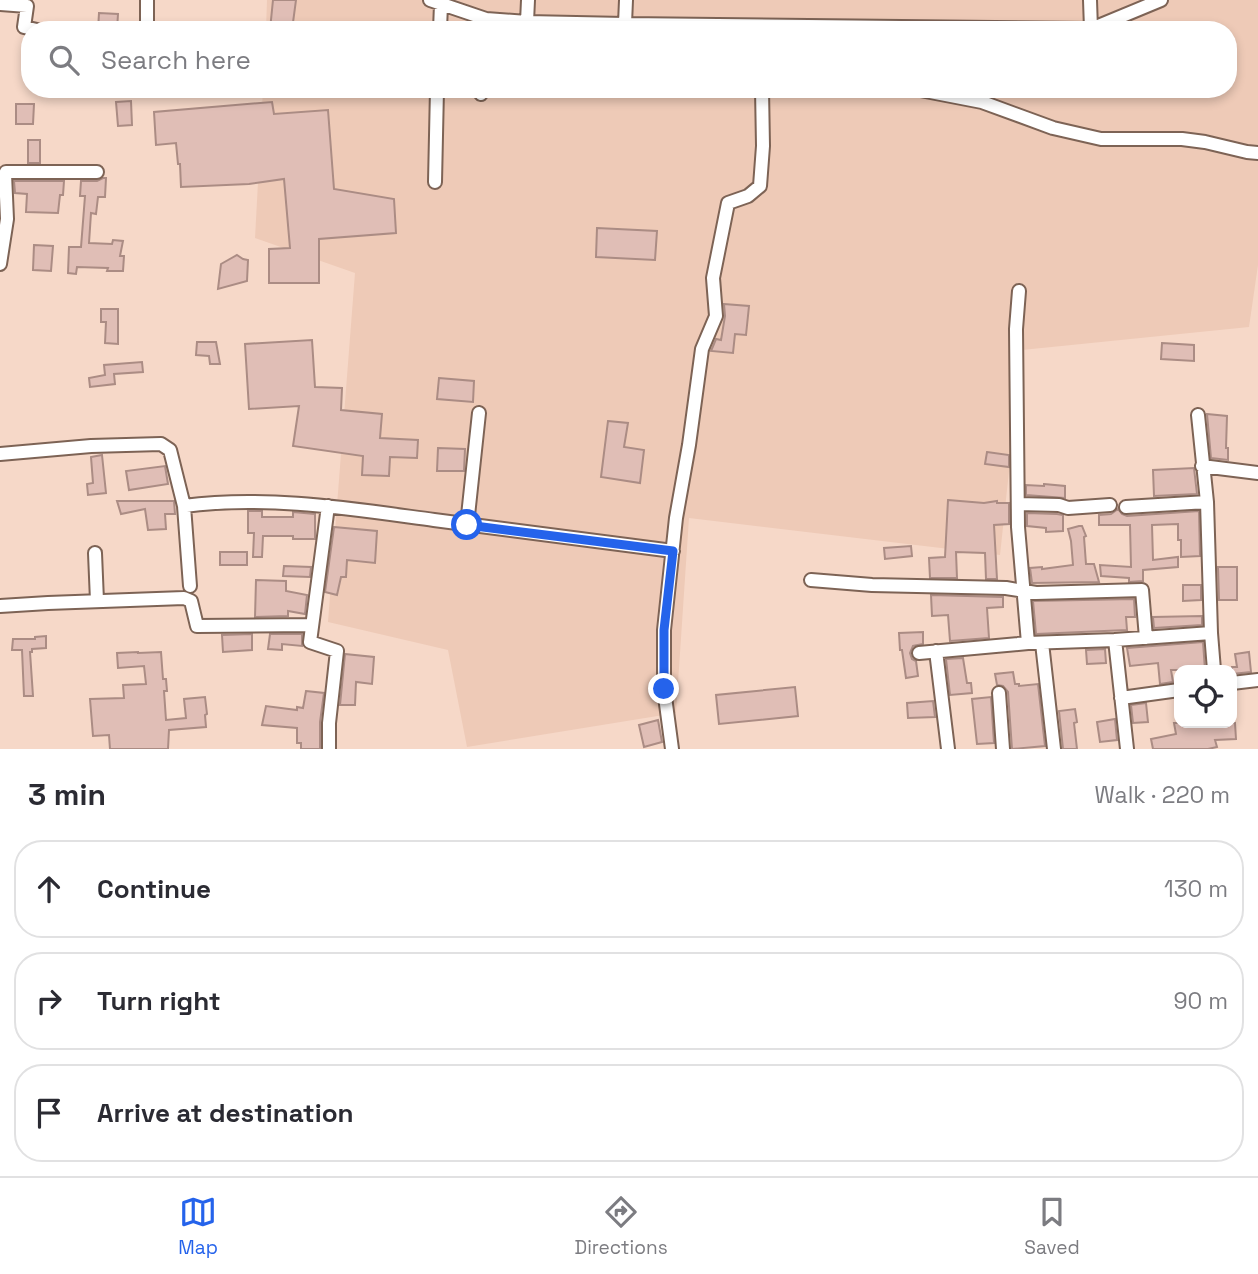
<!DOCTYPE html>
<html lang="en">
<head>
<meta charset="utf-8">
<style>
  :root { --surface:#fff; --page:#f2f2f3; --text:#2b2b33; --muted:#7c7c81; --line:#e1e1e2; --accent:#2563eb }
  body { margin:0; font-family:"Space Grotesk",sans-serif; background:var(--page); color:var(--text) }
  .controls { position:absolute; right:21px; bottom:21px; display:grid; overflow:hidden; border-radius:14px; box-shadow:0 4px 10px #0003 }
  .controls button { width:63px; height:63px; display:grid; place-items:center; padding:0; border:0; border-bottom:2px solid var(--line); background:var(--surface); color:var(--text); font:35px sans-serif }
  .stop { position:absolute; width:21px; height:21px; margin:-16px; border:5px solid #2563eb; border-radius:50%; background:#fff }
  .stop.end { background:#2563eb; border-color:#fff; box-shadow:0 2px 7px #0008 }
  .list { margin:0; padding:0; list-style:none }
  h2 { display:flex; justify-content:space-between; align-items:center; height:91px; margin:0; padding:0 28px; font-size:30px }
  h2 small { font-size:23px; font-weight:400; color:var(--muted) }
  .list li { display:grid; grid-template-columns:46px 1fr auto; gap:21px; align-items:center; box-sizing:border-box; height:98px; margin:0 14px 14px; padding:0 14px; border:2px solid var(--line); border-radius:28px }
  .list b { display:block; font-size:26px; white-space:nowrap }
  .list em { font-size:23px; font-style:normal; color:var(--muted) }
  .icon { flex:none; width:38px; height:38px; fill:none; stroke:currentColor; stroke-width:2; stroke-linecap:round; stroke-linejoin:round }
  .map { position:relative; flex:none; width:1258px; height:749px; overflow:hidden }
  .search { position:absolute; background:var(--surface); box-shadow:0 4px 10px #0003; left:21px; right:21px; top:21px; height:77px; display:flex; align-items:center; gap:18px; box-sizing:border-box; padding:0 24px; border-radius:28px; color:var(--muted); font-size:26px }
  .sheet { height:427px; background:var(--surface) }
  nav { display:flex; justify-content:space-around; align-items:center; box-sizing:border-box; height:98px; border-top:2px solid var(--line); background:var(--surface); font-size:19px; color:var(--muted) }
  nav a { display:grid; justify-items:center; gap:4px }
  nav .on { color:var(--accent) }
  .map>svg:first-child { display:block }
  .built { fill:#eecab7 }
  .building { fill:#e0beb6; stroke:#ab8c84; stroke-width:2 }
  .lines { fill:none; stroke-linecap:round; stroke-linejoin:round }
  .minor-casing { stroke:#7d6355; stroke-width:16 }
  .minor { stroke:#fff; stroke-width:12 }
  .route { stroke:#2563eb; stroke-width:9 }
</style>
</head>
<body>
<div class="map">
<svg width="1258" height="749" viewBox="0 0 1258 749">
  <rect width="100%" height="100%" fill="#f6d8c8"/>
  <path class="built" d="M267,0H1258V265L1249,327L1022,350L1000,555L689,518L676,713L467,747L448,650L328,622L355,273L255,238L263,89H1228V30H266Z"/>
  <path class="building" d="M273,0H296L292,30H270Z
    M99,13L118,14L117,30H98Z
    M131,101L132,125L118,126L116,102Z
    M272,102L274,114L328,110L334,189L394,199L396,233L319,239V283H269V249L290,248L284,179L249,184L181,187L180,164H178L176,143L156,145L154,112Z
    M16,104H34L33,124H16Z
    M28,140H40V163H28Z
    M103,178H106L105,197H98L96,214L91,213L89,243L112,244L113,240L123,241L120,256H124L123,271H107L108,268L77,267L76,274L68,273L69,247H81L85,196H80L81,181H97Z
    M14,181H64L63,195H60L58,213L26,212L27,194L15,193Z
    M597,228L657,231L655,260L596,257Z
    M34,245L53,246L51,271L33,270Z
    M237,255L243,259L248,260L247,281L218,289L221,264Z
    M724,304L749,306L746,335L735,334L733,353L711,351L716,339L721,340L725,316Z
    M101,309H118V344L105,343L106,322H101Z
    M312,340L315,387L342,388L341,410L382,414L380,438L418,440L417,458L390,457L389,476L362,475L363,456L293,446L299,406L249,409L245,344Z
    M197,342H216L220,364H210L209,356L196,355Z
    M1162,343L1194,345V361L1161,359Z
    M142,362L143,372L114,374L115,384L90,387L89,378L105,375L104,365Z
    M439,378L474,381L473,402L437,399Z
    M1207,414L1227,416L1226,448H1228V460L1211,458Z
    M608,421L628,423L624,447L644,450L640,483L601,477Z
    M438,448L465,449L464,471H437Z
    M987,452L1009,455V467L985,464Z
    M102,455L106,493L88,495L87,484L93,483L91,457Z
    M165,466L168,484L129,490L126,471Z
    M1194,468L1197,494L1154,496L1153,470Z
    M1044,484L1065,486V498L1026,495V485L1044,486Z
    M948,500L984,503L997,501V503H1009V524L994,525L997,579H986L985,553L956,552L957,578H930L929,558L945,557Z
    M117,501H174L175,514H165L166,529L148,530L145,509L121,514Z
    M1118,509L1122,514L1127,516L1199,511L1200,556L1181,557V540H1178V524L1152,525L1153,560L1178,557V567L1143,570V581L1129,582V578L1101,576L1100,565L1131,567L1130,525H1099V515L1111,514Z
    M248,511H262V517H293V512L315,514V539H293V536H263L262,557H253L254,533H248Z
    M1027,513L1057,514L1063,515V531L1046,532V528L1027,526Z
    M1079,526H1082L1086,536L1084,537L1086,564H1094L1099,582L1032,583L1030,568L1042,567V569L1073,565L1071,541L1068,529Z
    M334,527L377,531L375,563L347,560L346,577H341L337,595L325,592Z
    M911,546L912,556L885,559L884,548Z
    M220,552H247V565H220Z
    M284,566L311,567L310,577L283,576Z
    M1218,567H1237V600H1219Z
    M256,580L286,581V591L307,595L305,614L288,611V616L255,617Z
    M1183,585H1201V600L1183,601Z
    M931,595L1003,597V607L987,608L989,638L950,641L948,615L932,616Z
    M1134,599L1135,617H1126L1127,630L1036,634L1033,601Z
    M1202,616V625L1154,628L1153,617Z
    M923,632V644L913,646L910,653L912,659L916,661L918,676L906,678L902,650H900L899,633Z
    M252,634V650L223,652L222,635Z
    M270,634H302V646L282,644V650L268,649Z
    M46,636V648L32,649V652H30L33,696H24L22,650H12L13,639H35V637Z
    M1203,642L1205,670H1171L1173,682L1160,684L1158,663L1130,666L1127,648Z
    M1105,649L1106,663L1087,664L1086,650Z
    M138,652V653L161,652L163,679H166L167,691H164L166,720L186,718L184,699L205,697L207,714L205,715L206,727L169,730L168,749H110L109,735L93,736L90,699L124,698L123,685L146,684L144,666L118,668L117,653Z
    M1249,652L1251,672L1232,674V667H1237L1235,654Z
    M345,654L374,657L372,684L356,682L355,705H340Z
    M963,658L967,683H971L972,693L950,695L946,659Z
    M1013,672L1015,684H1019V686L1038,684L1045,746L1012,749L1008,692L1003,686L997,685L995,674Z
    M795,687L798,716L719,724L716,695Z
    M306,691L324,693L320,722V749H301V743H297V728L262,725L266,706L297,710V707L303,708Z
    M991,697L994,743L977,744L972,699Z
    M933,701L935,717L908,718L907,703Z
    M1146,703L1148,722L1133,723L1131,705Z
    M1075,709L1077,722L1074,723L1077,749H1063L1059,711Z
    M1115,719L1117,740L1100,742L1097,722Z
    M658,720L662,742L644,747L639,725Z
    M1174,723H1235L1236,739L1215,740L1217,747L1208,749H1153L1151,739L1176,734Z"/>
  <g class="lines">
    <defs>
      <path id="minor" d="M147,0V30
        M430,0L486,19L527,22L625,24L1091,29L1161,0
        M1090,0L1091,29
        M0,4L27,6L24,27L37,30
        M527,22L528,0
        M625,24L626,0
        M440,30L441,4
        M915,89L982,102L1053,128L1101,139H1182L1205,142L1247,152L1258,153
        M481,94L482,89
        M435,182L437,89
        M0,264L7,219L5,174L6,172H97
        M1019,291L1016,329L1018,527L1028,643
        M0,454L91,446L161,444L170,450L184,506C267,495 352,509 434,520C513,531 593,541 673,551
        M1202,466L1258,473
        M1018,504L1059,505L1068,508L1110,505
        M184,506L190,586
        M328,506L310,642L337,651L329,723V749
        M1126,507L1207,502
        M467,525L479,413
        M95,553L97,601
        M811,580L872,585L1006,588L1036,593L1142,590L1146,638
        M0,606L48,603L184,598L191,601L197,626L312,625
        M1211,633L1214,670
        M1115,640L1211,633L1207,502L1198,415
        M1042,643L1054,749
        M936,651L948,749
        M919,653L1028,643L1115,640L1127,749
        M1232,683L1258,680
        M999,693L1003,749
        M1121,698L1179,690
        M672,749L664,689V630L676,518L689,445L702,349L716,316L713,278L728,203L748,196L760,186L763,146L762,89"/>
    </defs>
    <use href="#minor" class="minor-casing"/>
    <use href="#minor" class="minor"/>
  </g>
  <g class="lines">
    <path class="route" d="M467,525L673,551L664,630V689"/>
  </g>
</svg>
<div class="controls">
<button><svg class="icon" aria-label="locate" viewBox="0 0 24 24"><circle cx="12" cy="12" r="6"/><path d="M12 2v4M12 18v4M2 12h4M18 12h4"/></svg></button>
</div>
<div class="stop" style="left:467px;top:525px"></div>
<div class="stop end" style="left:664px;top:689px"></div>
<div class="search"><svg class="icon" aria-label="search" viewBox="0 0 24 24"><circle cx="10" cy="10" r="6"/><path d="M15 15l6 6"/></svg>Search here</div>
</div>
<section class="sheet">
<h2>3 min<small>Walk · 220 m</small></h2>
<ul class="list">
<li><svg class="icon" aria-label="ahead" viewBox="0 0 24 24"><path d="M12 20V5M6 11l6-6 6 6"/></svg><div><b>Continue</b></div><em>130 m</em></li>
<li><svg class="icon" aria-label="right" viewBox="0 0 24 24"><path d="M7 20v-9h11M14 6l5 5-5 5"/></svg><div><b>Turn right</b></div><em>90 m</em></li>
<li><svg class="icon" aria-label="arrive" viewBox="0 0 24 24"><path d="M6 21V4h12l-3 4 3 4H6"/></svg><div><b>Arrive at destination</b></div></li>
</ul>
</section>
<nav>
<a class="on"><svg class="icon" aria-label="map" viewBox="0 0 24 24"><path d="M3 6l6-2 6 2 6-2v14l-6 2-6-2-6 2zM9 4v14M15 6v14"/></svg>Map</a>
<a><svg class="icon" aria-label="directions" viewBox="0 0 24 24"><path d="M12 3l9 9-9 9-9-9zM9 14v-3h6M13 9l2 2-2 2"/></svg>Directions</a>
<a><svg class="icon" aria-label="saved" viewBox="0 0 24 24"><path d="M7 4h10v16l-5-4-5 4z"/></svg>Saved</a>
</nav>
</body>
</html>
